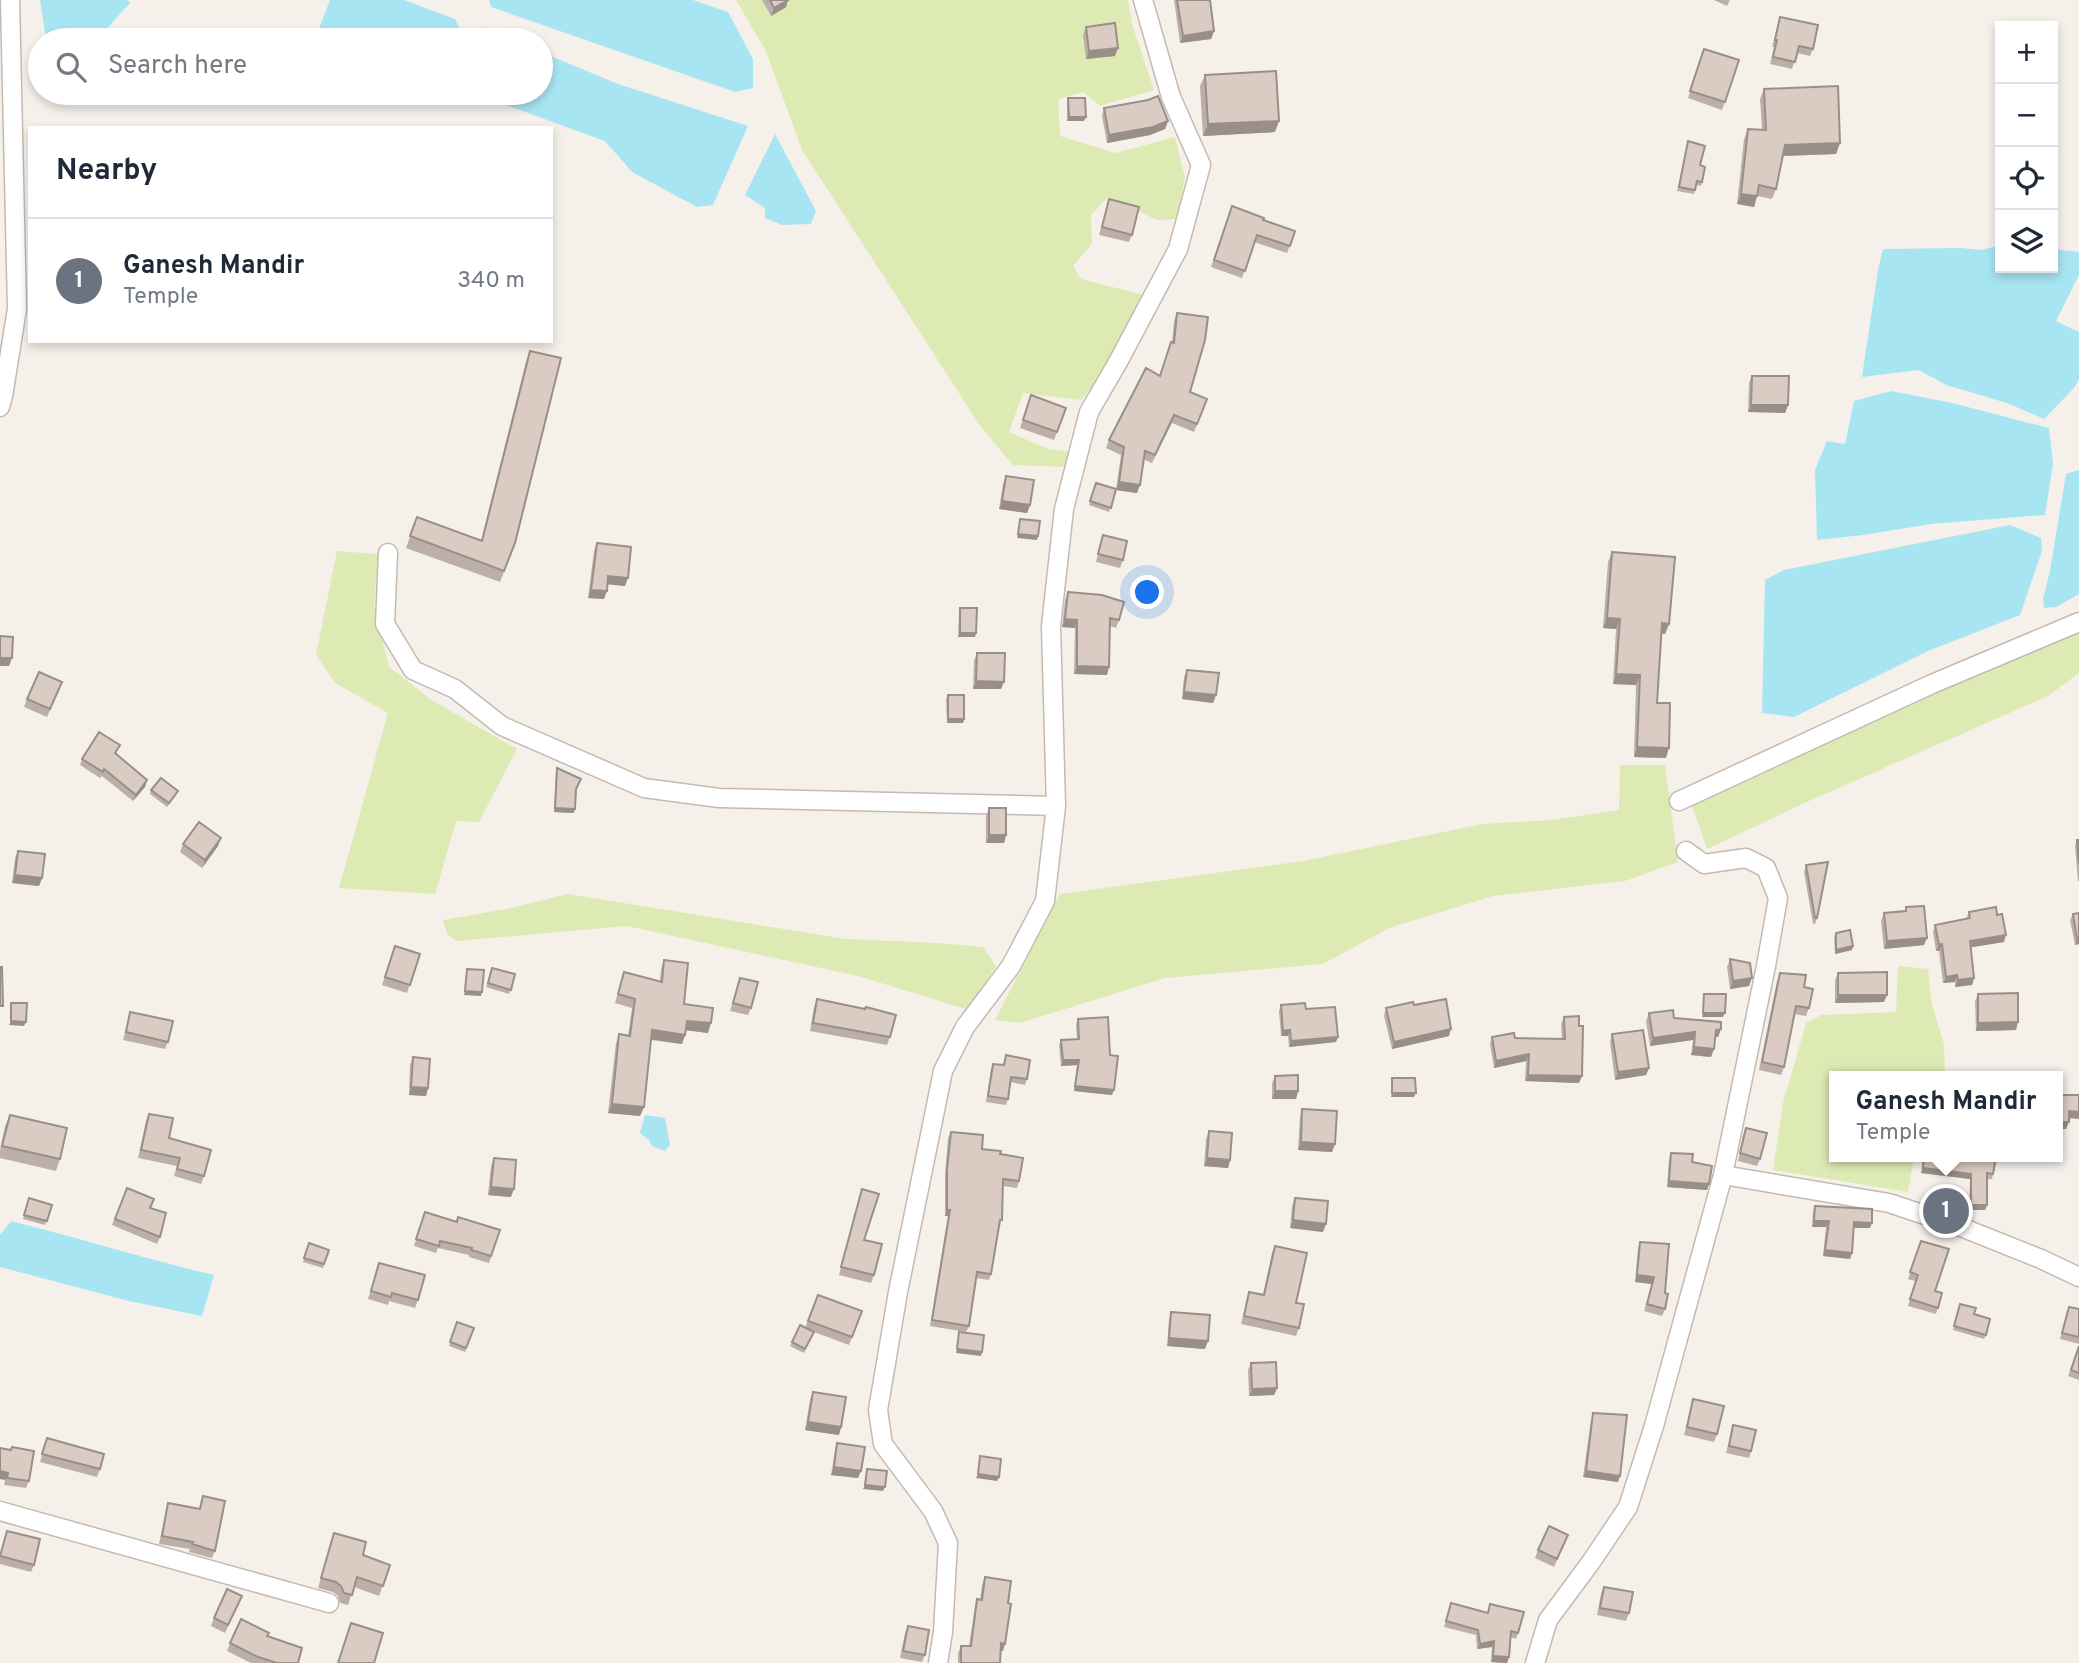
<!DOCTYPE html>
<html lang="en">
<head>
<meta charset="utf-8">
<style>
  :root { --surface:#fff; --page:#f6f6f7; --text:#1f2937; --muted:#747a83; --line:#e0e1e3; --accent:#fd1b2c }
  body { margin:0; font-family:Overpass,sans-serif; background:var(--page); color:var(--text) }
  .controls { position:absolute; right:21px; top:21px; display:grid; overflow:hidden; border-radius:0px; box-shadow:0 4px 10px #0003 }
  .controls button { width:63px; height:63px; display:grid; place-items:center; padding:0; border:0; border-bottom:2px solid var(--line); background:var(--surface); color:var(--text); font:35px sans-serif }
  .you { position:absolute; left:1148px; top:593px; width:24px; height:24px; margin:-18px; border:5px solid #fff; border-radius:50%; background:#1a73e8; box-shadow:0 0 0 10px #1a73e833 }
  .badge { display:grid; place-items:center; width:46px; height:46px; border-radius:50%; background:var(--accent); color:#fff; font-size:23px; font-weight:700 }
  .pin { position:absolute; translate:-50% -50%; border:4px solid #fff; box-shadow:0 2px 7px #0006 }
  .popup { position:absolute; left:1829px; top:1071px; width:234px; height:91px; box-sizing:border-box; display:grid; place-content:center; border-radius:0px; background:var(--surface); filter:drop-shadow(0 2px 5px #0005); font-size:23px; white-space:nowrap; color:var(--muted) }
  .popup b { font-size:26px; color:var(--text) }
  .popup::after { content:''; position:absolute; left:50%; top:100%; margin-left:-14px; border:14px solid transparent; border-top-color:var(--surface) }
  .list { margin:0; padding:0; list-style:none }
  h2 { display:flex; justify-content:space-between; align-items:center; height:91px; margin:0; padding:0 28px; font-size:30px }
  h2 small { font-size:23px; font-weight:400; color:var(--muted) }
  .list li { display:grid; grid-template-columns:46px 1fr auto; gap:21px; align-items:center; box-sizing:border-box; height:126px; padding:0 28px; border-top:2px solid var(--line) }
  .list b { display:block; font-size:26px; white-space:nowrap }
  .list p { margin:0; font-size:23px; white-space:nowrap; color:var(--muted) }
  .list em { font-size:23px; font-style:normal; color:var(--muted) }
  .icon { flex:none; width:38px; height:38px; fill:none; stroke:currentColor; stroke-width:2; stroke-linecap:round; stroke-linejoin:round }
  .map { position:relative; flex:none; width:2079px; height:1663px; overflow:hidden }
  .search { position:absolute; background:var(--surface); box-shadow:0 4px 10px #0003; left:28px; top:28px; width:525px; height:77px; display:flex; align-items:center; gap:18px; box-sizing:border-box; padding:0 24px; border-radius:38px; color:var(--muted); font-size:26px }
  .panel { position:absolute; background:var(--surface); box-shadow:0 4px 10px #0003; left:28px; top:126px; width:525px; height:217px; border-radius:0px }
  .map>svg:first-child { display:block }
  .green { fill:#deeab4 }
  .water { fill:#a8e5f2 }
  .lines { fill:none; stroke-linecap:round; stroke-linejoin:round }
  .street-casing { stroke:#c5b9b0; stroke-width:21 }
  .street { stroke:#fff; stroke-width:18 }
  .wall { fill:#bcafa8 }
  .shaded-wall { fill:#998f88 }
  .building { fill:#dbccc3; stroke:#998f88; stroke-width:2 }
</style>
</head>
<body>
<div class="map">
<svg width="2079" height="1663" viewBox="0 0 2079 1663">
  <rect width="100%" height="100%" fill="#f6f0eb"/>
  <path class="green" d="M736,0H1128L1132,24L1154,90L1100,106L1083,92L1058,99L1060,136L1115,153L1175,137L1185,177L1177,219L1157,220L1108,197L1091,215L1092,244L1073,266L1081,279L1144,295L1103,374L1081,400L1023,393L1009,432L1049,449L1070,452L1066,467L1013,465L981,427L802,150L766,51Z
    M337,551L378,554L374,606L389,667L433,701L517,749L479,822L456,821L435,894L339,888L388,713L335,683L316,655Z
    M2079,628V673L2048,696L1809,801L1707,849L1692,806Z
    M1620,765H1665L1678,862L1625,881L1493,896L1389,928L1323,964L1165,978L1020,1023L995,1020L1060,894L1303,861L1482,824L1552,820L1619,810Z
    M568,894L846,939L939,943L983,947L996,966L969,1010L858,976L627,926L457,941L447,934L443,920L507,909Z
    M1898,966L1928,969L1932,1005L1944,1044L1945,1076H1834V1157H1914L1908,1192L1773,1170L1783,1103L1806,1023L1821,1015L1896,1012Z"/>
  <path class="water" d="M40,0H128L130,3L101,35L86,40H46Z
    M330,0H404L455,19L462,34L459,40H320V26Z
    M489,0H693L728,12L753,59V88L735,92L491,7Z
    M485,27L515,40H475L474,34Z
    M541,52L618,84L748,126L713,205L697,207L632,172L605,141L487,98H469L470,93H541Z
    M775,134L816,211L811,224L782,225L765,218V208L745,195Z
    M2000,245V268H2053V249L2079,252V275L2056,321L2079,332V379L2074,388L2044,419L2007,403L1946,385L1919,370L1862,377L1878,270L1883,249L1961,248L1982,250Z
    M1891,391L1952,403L2049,428L2053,464L2045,515L1931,524L1863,535L1817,540L1815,470L1827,441L1845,444L1854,401Z
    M2079,470V594L2056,607L2044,608L2043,599L2050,571L2066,474Z
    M2010,525L2041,538L2042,551L2020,615L1928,651L1794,717L1762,713L1765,580L1784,570Z
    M645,1115L665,1118L670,1145L665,1151L652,1146L649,1140L640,1133Z
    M11,1221C79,1238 146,1259 214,1275L202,1316L129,1301L0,1267V1235Z"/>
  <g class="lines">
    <defs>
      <path id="street" d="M0,407L3,396L17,309L10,0
        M388,553L385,624L413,670L455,689L502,726L644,788L719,798L1056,806
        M1679,801L1932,684L2079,622
        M1723,1175L1889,1203L1961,1227L2041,1259L2079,1277
        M0,1511L329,1603
        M938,1663L943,1632L948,1543L933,1511L883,1444L878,1410L898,1292L943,1071L965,1027L1011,966L1045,901L1056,806L1051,626L1064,509L1089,412L1118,362L1178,249L1201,165L1171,97L1143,0
        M1535,1663L1548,1620L1591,1562L1628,1507L1654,1426L1723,1175L1766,966L1778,898L1766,868L1746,858L1704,864L1686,851"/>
    </defs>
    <use href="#street" class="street-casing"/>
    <use href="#street" class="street"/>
  </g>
  <path class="wall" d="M762,0H788L786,7L771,16Z
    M1174,0H1210L1214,31L1211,39L1180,43Z
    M1714,0H1730L1727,6Z
    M1780,17L1813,49L1810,56L1797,53L1792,69L1770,64L1774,47H1772Z
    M1086,27L1115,56L1086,59L1083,35Z
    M1704,49L1739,60L1722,110L1688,98Z
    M40,55V86H35L38,60Z
    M1205,75L1275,132L1203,136L1200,86Z
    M1764,89L1840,143L1836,154L1783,156L1776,189L1772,199L1757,196L1754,207L1737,204L1744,139L1748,129L1762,130L1760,99Z
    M1068,98L1086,117L1084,121H1067V102Z
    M1148,100L1168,121L1165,129L1150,135L1107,143L1102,116L1104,108Z
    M1688,141L1700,165L1702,182L1701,186L1696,185L1694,194L1677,191Z
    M1109,199L1132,235L1129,242L1099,235Z
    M1232,206L1263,220L1295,231L1287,253L1254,242L1242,278L1211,267Z
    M1177,313L1190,392L1205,406L1194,432L1172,423L1152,463L1143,459L1137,493L1116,490L1109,512L1089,505L1096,483L1116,489L1121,455L1106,448L1109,440L1160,376L1172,342L1174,321Z
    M530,351L515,543L500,582L406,548L417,517L481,541L526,362Z
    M1752,376L1788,405L1785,413L1748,412L1749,383Z
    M1031,395L1066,408L1054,440L1020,428Z
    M1006,476L1030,505L1027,513L999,509L1003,484Z
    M1103,535L1123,560L1120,568L1096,562Z
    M597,543L625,586L607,584L604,599L588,598L594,551Z
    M1612,552L1669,624L1665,634L1662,633L1657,703L1666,758L1634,757L1636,685L1613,684L1616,629L1603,628L1608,562Z
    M1068,592L1119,620L1116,628L1110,626L1107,675L1074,674L1075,628L1062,627L1065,600Z
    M960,608L975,637H958L959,612Z
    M977,653L1001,689H973L974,661Z
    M1187,670L1216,695L1213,703L1182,699L1184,677Z
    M59,690L47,717L24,707L27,699Z
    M948,695L964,719L963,723H947L946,699Z
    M120,745L116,754L147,780L145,787L133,801L102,776L100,778L80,765L82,759Z
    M557,768L574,813L554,812L556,772Z
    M151,790L178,791L176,795L167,807L150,794Z
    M989,808L1006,835L1004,843H986V816Z
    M2077,840H2079V881H2078L2075,846Z
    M183,844L218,846L202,868L180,852Z
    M18,851L42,878L39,886L12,883L15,858Z
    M1806,865L1817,918L1815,924H1813L1804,872Z
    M1906,907L1924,945L1884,949L1881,921L1884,913L1904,912Z
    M1969,912L2004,942L1971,947L1974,978L1972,985L1955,987V982L1943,983L1939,951H1936L1933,932L1935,925L1966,919Z
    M2079,913V944L2075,945L2070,920L2073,914Z
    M1836,933L1852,950L1835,954L1834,937Z
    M395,946L420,954L407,993L382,985Z
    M1730,959L1749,986L1730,989L1727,967Z
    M664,960L684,1004L708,1033L686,1030L682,1044L651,1040L644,1107L640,1116L608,1113L616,1043L619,1034L628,1035L632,1008L615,1003L624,972L660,981L661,969Z
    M492,968L515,974L509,994L486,987Z
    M1780,973L1804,987L1809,1008L1806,1016L1794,1014L1784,1067L1781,1075L1759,1070L1777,981Z
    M1838,973L1884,1002L1835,1003V980Z
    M740,978L751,1008L748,1015L730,1011Z
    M1978,994L2016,1030L1976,1031L1975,1001Z
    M817,999L890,1037L887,1045L810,1031L814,1007Z
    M1281,1005L1336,1042L1289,1047L1288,1036H1281L1279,1011Z
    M1414,1005L1449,1036L1392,1049L1384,1016L1386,1008Z
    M130,1012L168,1042L165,1049L123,1040Z
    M1649,1013L1721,1029L1718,1037H1715L1711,1057L1691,1055L1693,1040L1650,1046L1646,1021Z
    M1564,1017L1579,1083L1525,1081L1526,1061L1494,1068L1490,1044L1492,1037L1562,1039L1561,1024Z
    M1078,1019L1110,1055L1112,1095L1074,1091L1077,1065L1061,1066L1059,1045L1061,1040L1077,1039L1076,1025Z
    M1612,1034L1649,1068L1646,1075L1615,1080L1610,1042Z
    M1006,1055L1027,1079L1025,1085L1010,1082L1008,1099L1006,1105L986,1102L991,1069L993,1064L1003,1065Z
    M413,1057L428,1088L426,1096L409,1095L410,1065Z
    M1275,1076L1298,1091L1296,1099H1272V1083Z
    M1302,1109L1335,1144L1332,1152L1298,1150L1300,1117Z
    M149,1114L204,1176L201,1184L174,1176L177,1166L138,1158L146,1121Z
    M10,1115L60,1159L56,1171L0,1158V1150L5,1126Z
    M1746,1128L1760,1159L1757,1166L1738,1161L1743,1135Z
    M1209,1131L1230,1160L1228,1168L1204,1166L1206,1139Z
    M951,1132L982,1149L1000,1154L1019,1181L1017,1188L1003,1186L1000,1226H999L991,1274L989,1280L976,1278L969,1326L966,1332L930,1326L948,1216H945V1175L948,1138Z
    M1671,1153L1692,1162L1709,1184L1707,1190L1667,1187L1669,1159Z
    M1923,1157H1996L1992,1179H1987V1205L1985,1210H1969L1970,1179L1921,1173Z
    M494,1158L511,1197L488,1195L491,1166Z
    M127,1188L151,1208L160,1237L157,1244L112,1225Z
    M862,1189L864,1240L874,1275L871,1283L839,1275Z
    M29,1198L52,1205L45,1225L23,1219Z
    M1295,1198L1323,1232L1290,1228L1292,1206Z
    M1815,1206L1870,1228H1854L1852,1253L1850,1259L1823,1256L1826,1227H1812L1813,1211Z
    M425,1212L457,1222L500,1230L489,1263L469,1257V1255L438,1248L436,1253L414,1246Z
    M1921,1241L1935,1291L1942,1293L1936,1314L1908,1306L1915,1281L1908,1279Z
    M1640,1242L1665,1293V1309L1662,1316L1644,1311L1652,1284L1635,1282L1638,1248Z
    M309,1243L329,1250L323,1268L303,1262Z
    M1275,1246L1296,1303L1299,1328L1296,1336L1241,1324L1249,1292L1263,1295L1272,1253Z
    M379,1263L418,1300L415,1308L389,1301L388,1305L368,1299Z
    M818,1295L862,1311L849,1345L814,1332L804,1353L790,1346L800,1325L805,1328Z
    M1960,1304L1974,1314L1986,1335L1984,1339L1953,1330Z
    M2069,1307L2079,1309V1344L2060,1339Z
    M1171,1312L1205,1349L1167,1346L1169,1320Z
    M457,1322L474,1328L465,1352L449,1346Z
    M2079,1346V1380L2068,1376Z
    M1251,1363L1277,1388L1274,1395L1249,1396L1248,1370Z
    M813,1392L841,1427L839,1435L805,1430L810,1400Z
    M1693,1399L1717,1434L1714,1442L1684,1435Z
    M1593,1413L1618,1482L1583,1477L1591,1420Z
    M1733,1425L1751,1451L1749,1458L1726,1453Z
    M47,1438L100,1469L97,1477L40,1462Z
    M837,1443L861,1471L858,1478L831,1475L835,1450Z
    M0,1448L29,1481L26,1488L4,1485L5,1480Z
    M203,1496L215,1551L212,1558L189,1552L190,1549L159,1544L166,1511L168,1503L199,1509Z
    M7,1531L34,1565L31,1572L0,1564V1554Z
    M334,1533L363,1555L390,1565L379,1596L354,1587L348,1605L340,1603L338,1596L333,1592L318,1588Z
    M1568,1535L1554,1567L1535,1558L1538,1550Z
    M985,1577L1003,1651H1001L1000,1663H958V1653L961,1646H969L975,1607L977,1599L980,1600L982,1585Z
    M1604,1587L1629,1613L1626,1621L1597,1615L1601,1594Z
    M1451,1603L1518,1633L1516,1639L1510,1637L1509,1657L1507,1663L1491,1662L1492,1647L1477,1649L1476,1635L1444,1627Z
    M239,1604L225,1633L211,1626L214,1618Z
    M908,1626L925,1655L922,1662L900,1658L905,1633Z
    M230,1643L298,1663H251L227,1651Z"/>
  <path class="shaded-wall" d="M788,0L786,7L771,16L774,8Z
    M1214,31L1211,39L1180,43L1183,36Z
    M1118,48L1115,56L1086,59L1089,51Z
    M38,78H40V86H35Z
    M1069,117H1086L1084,121H1067Z
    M1168,121L1165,129L1150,135L1107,143L1109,135Z
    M1279,121L1275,132L1203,136L1208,124Z
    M1840,143L1836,154L1781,156L1785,145Z
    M1741,194L1757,196L1754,207L1737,204Z
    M1751,405H1788L1785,413L1748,412Z
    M1119,482L1140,485L1137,493L1116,490Z
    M1002,501L1030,505L1027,513L999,509Z
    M1018,534L1038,536L1037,540L1017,538Z
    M608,576L628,578L625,586L605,584Z
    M591,590L607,591L604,599L588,598Z
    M1607,618L1620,619L1616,629L1603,628Z
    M1065,619L1077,620L1075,628L1062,627Z
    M1662,623L1669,624L1665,634L1659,633Z
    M960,633H976L975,637H958Z
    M0,658H12L9,666H0Z
    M1077,666L1109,667L1107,675L1074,674Z
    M1616,674L1640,675L1636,685L1613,684Z
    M976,681L1004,682L1001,689H973Z
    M1184,692L1216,695L1213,703L1182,699Z
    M948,719H964L963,723H947Z
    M1637,747L1669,748L1666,758L1634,757Z
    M147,780L145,787L133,801L136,795Z
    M555,808L575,809L574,813L554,812Z
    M989,835H1006L1004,843H986Z
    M221,838L218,846L202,868L205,860Z
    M15,875L42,878L39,886L12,883Z
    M2006,935L2004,942L1967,948L1970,941Z
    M1927,938L1924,945L1884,949L1887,941Z
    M2077,939H2079V944L2075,945Z
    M1942,944L1939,951H1936L1939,945Z
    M1853,946L1852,950L1835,954L1836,950Z
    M1957,975L1955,982L1943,983L1946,977Z
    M1752,978L1749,986L1730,989L1733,981Z
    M1974,978L1972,985L1955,987L1958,980Z
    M465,991L482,992L481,996L464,995Z
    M1838,995H1887L1884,1002L1835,1003Z
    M1703,1013H1725L1723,1017H1702Z
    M11,1021L26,1022L24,1026L9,1025Z
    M687,1021L711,1023L708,1033L684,1030Z
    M2018,1022L2016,1030L1976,1031L1978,1023Z
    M1451,1029L1449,1036L1392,1049L1394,1042Z
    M1721,1029L1718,1037H1713L1716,1030Z
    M652,1030L685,1035L682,1044L649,1039Z
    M1290,1030L1288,1036H1281L1283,1031Z
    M1695,1032L1693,1040L1650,1046L1653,1038Z
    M1338,1037L1336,1042L1289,1047L1291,1041Z
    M1694,1047L1714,1049L1711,1057L1691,1055Z
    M1529,1054L1526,1061L1494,1068L1496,1061Z
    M1063,1060H1079L1077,1065L1061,1066Z
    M1649,1068L1646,1075L1615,1080L1618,1072Z
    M1528,1075L1582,1076L1579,1083L1525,1081Z
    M1075,1086L1114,1090L1112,1095L1074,1091Z
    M411,1087L428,1088L426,1096L409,1095Z
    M1275,1091H1298L1296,1099H1272Z
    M1392,1093H1416L1414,1097H1391Z
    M612,1104L644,1107L640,1116L608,1113Z
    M2069,1111L2079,1112V1119L2066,1118Z
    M2058,1122H2069L2066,1129H2058Z
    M1301,1142L1335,1144L1332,1152L1298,1150Z
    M1207,1158L1230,1160L1228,1168L1204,1166Z
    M1923,1168L1971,1174L1970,1179L1921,1173Z
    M1669,1181L1709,1184L1707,1190L1667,1187Z
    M491,1187L514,1189L511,1197L488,1195Z
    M1971,1205H1987L1985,1210H1969Z
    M947,1210H950L948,1216H945Z
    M1293,1220L1326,1224L1323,1232L1290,1228Z
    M1814,1221H1829L1826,1227H1812Z
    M1854,1222L1872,1223L1870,1228H1852Z
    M1825,1250L1852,1253L1850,1259L1823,1256Z
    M1637,1275L1654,1277L1652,1284L1635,1282Z
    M1169,1338L1208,1341L1205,1349L1167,1346Z
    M957,1349L982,1352L981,1356L956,1353Z
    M1277,1388L1274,1395L1249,1396L1252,1389Z
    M808,1422L841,1427L839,1435L805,1430Z
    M834,1467L861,1471L858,1478L831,1475Z
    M0,1471L8,1473L5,1480L0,1479Z
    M1586,1471L1620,1476L1618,1482L1583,1477Z
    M978,1474L999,1477L997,1481L976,1478Z
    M865,1485L885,1487L883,1491L863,1489Z
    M1494,1641L1492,1647L1477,1649L1480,1644Z
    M1001,1643L1005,1644L1003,1651H999Z
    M1493,1656L1509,1657L1507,1663L1491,1662Z"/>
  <path class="building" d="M770,0H788L774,8Z
    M1177,0H1210L1214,31L1183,36Z
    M1780,17L1818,25L1813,49L1799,46L1795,62L1773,57L1777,40H1775Z
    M1115,23L1118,48L1089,51L1086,27Z
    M1704,49L1739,60L1725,102L1690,91Z
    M40,60V78H38Z
    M1276,71L1279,121L1208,124L1205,75Z
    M1838,86L1840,143L1785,145L1776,189L1759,185L1757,196L1741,194L1748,129L1766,130L1764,89Z
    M1158,96L1168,121L1153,127L1109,135L1104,108L1148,100Z
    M1068,98H1085L1086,117H1069Z
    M1688,141L1705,146L1700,165L1705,167L1702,182L1697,181L1695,190L1679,187Z
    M1109,199L1139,207L1132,235L1102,227Z
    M1232,206L1264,218L1263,220L1295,231L1290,246L1257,235L1245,271L1214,260Z
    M1177,313L1208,317L1205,340L1190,392L1207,399L1197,424L1174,415L1155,455L1145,451L1140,485L1119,482L1124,447L1109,440L1146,368L1160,376L1171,342L1174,343Z
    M530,351L561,358L515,543L504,571L410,536L417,517L482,541Z
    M1752,376H1789L1788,405H1751Z
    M1031,395L1066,408L1057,432L1023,420Z
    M1006,476L1034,480L1030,505L1002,501Z
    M1096,483L1116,489L1111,508L1090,501Z
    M1020,519L1040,521L1038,536L1018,534Z
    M1103,535L1127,541L1123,560L1098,554Z
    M597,543L631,547L628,578L608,576L607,591L591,590Z
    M1612,552L1675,557L1669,624L1662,623L1657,703H1670L1669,748L1637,747L1640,675L1616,674L1620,619L1607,618Z
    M1068,592L1102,595L1124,602L1119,620L1110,618L1109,667L1077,666V620L1065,619Z
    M960,608H977L976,633H960Z
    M0,636L13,637L12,658H0Z
    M977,653H1005L1004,682L976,681Z
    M1187,670L1219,673L1216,695L1184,692Z
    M39,672L62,682L50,709L27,699Z
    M948,695H964V719H948Z
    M99,732L120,745L115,753L147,780L136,795L104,769L103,772L82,759Z
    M557,768L581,779L576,789L575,809L555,808Z
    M161,778L178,791L169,803L151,790Z
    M989,808H1006V835H989Z
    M199,822L221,838L205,860L183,844Z
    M2077,840H2079V864Z
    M18,851L45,854L42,878L15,875Z
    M1828,862L1817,918H1815L1806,865Z
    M1924,906L1927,938L1887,941L1884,913L1906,911V907Z
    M1996,907L1997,915L2002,914L2006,935L1970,941L1974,978L1958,980L1957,975L1946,977L1942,944L1939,945L1935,925L1970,918L1969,912Z
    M2079,913V939H2077L2073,914Z
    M1850,930L1853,946L1836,950V933Z
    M395,946L420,954L410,985L385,977Z
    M1730,959L1750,963L1752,978L1733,981Z
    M664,960L688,963L684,1004L713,1008L711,1023L687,1021L685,1035L652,1030L644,1107L612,1104L619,1034L630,1036L635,999L618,994L624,972L662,982Z
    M0,967H2L3,1006H0Z
    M492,968L515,974L511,990L488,983Z
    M467,969L484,970L482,992L465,991Z
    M1887,972V995H1838V973Z
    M1780,973L1806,975L1804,987L1813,989L1809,1008L1796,1006L1784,1067L1762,1062Z
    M740,978L758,982L751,1008L733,1003Z
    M2018,993V1022L1978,1023V994Z
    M1704,994H1726L1725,1013H1703Z
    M817,999L865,1009L866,1007L896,1015L890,1037L813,1023Z
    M1446,999L1451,1029L1394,1042L1386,1008L1413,1002L1414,1005Z
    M11,1003H27L26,1022L11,1021Z
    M1305,1003L1306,1009L1335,1007L1338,1037L1291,1041L1290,1030L1283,1031L1281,1005Z
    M1673,1010L1674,1018L1721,1022V1029L1716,1030L1714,1049L1694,1047L1695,1032L1653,1038L1649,1013Z
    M130,1012L173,1021L168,1042L126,1032Z
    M1579,1016V1026H1583L1582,1076L1528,1075L1529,1054L1496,1061L1492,1037L1514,1033L1515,1038L1565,1039L1564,1017Z
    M1108,1017L1110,1055L1118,1056L1114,1090L1075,1086L1079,1060H1063L1061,1040L1079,1039L1078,1019Z
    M1643,1030L1649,1068L1618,1072L1612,1034Z
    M1006,1055L1030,1060L1027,1079L1011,1077L1008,1099L988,1096L993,1064L1004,1065Z
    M413,1057L430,1059L428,1088L411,1087Z
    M1298,1075V1091H1275V1076Z
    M1392,1078H1415L1416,1093H1392Z
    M2058,1095H2079V1112L2069,1111V1122H2058Z
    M1302,1109L1337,1111L1335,1144L1301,1142Z
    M149,1114L173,1118L169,1138L211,1150L204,1176L177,1169L180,1158L141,1150Z
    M10,1115L67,1128L60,1159L2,1146Z
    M1746,1128L1767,1133L1760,1159L1740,1153Z
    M1209,1131L1232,1133L1230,1160L1207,1158Z
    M951,1132L983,1135L982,1149L1001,1151L1000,1154L1023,1158L1019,1181L1003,1179L1002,1220H1000L991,1274L977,1272L969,1326L932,1320L950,1210H947V1169Z
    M1671,1153L1693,1154L1692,1162L1712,1166L1709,1184L1669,1181Z
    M1924,1157H1996L1993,1174L1987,1173V1205H1971V1174L1923,1168Z
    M494,1158L516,1160L514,1189L491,1187Z
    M127,1188L154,1199L150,1208L166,1213L160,1237L115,1219Z
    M862,1189L879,1194L864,1240L882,1244L874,1275L841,1267Z
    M29,1198L52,1205L47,1221L24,1215Z
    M1295,1198L1328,1201L1326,1224L1293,1220Z
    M1815,1206L1872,1209V1223L1854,1222L1852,1253L1825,1250L1829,1221H1814Z
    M425,1212L457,1222L458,1217L500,1230L491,1256L471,1250L472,1248L440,1241L439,1246L416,1239Z
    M1921,1241L1949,1249L1935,1291L1942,1293L1938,1308L1910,1299L1918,1275L1910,1272Z
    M1640,1242L1669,1244L1665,1293L1668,1294L1665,1309L1647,1304L1654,1277L1637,1275Z
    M309,1243L329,1250L324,1264L304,1258Z
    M1275,1246L1307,1253L1296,1303L1304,1304L1299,1328L1244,1316L1249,1292L1264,1295Z
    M379,1263L425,1275L418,1300L392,1293L391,1297L371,1291Z
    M818,1295L862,1311L852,1337L808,1321Z
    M1960,1304L1976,1308L1974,1314L1990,1319L1986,1335L1954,1326Z
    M2069,1307L2079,1309V1337L2062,1333Z
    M1171,1312L1210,1315L1208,1341L1169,1338Z
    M457,1322L474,1328L466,1348L450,1342Z
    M800,1325L814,1332L805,1349L792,1342Z
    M959,1332L984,1335L982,1352L957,1349Z
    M2079,1346V1373L2071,1370Z
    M1276,1362L1277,1388L1252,1389L1251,1363Z
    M813,1392L846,1397L841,1427L808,1422Z
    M1693,1399L1724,1406L1717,1434L1687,1427Z
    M1593,1413L1627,1415L1620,1476L1586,1471Z
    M1733,1425L1756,1430L1751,1451L1729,1446Z
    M47,1438L104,1454L100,1469L42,1454Z
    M837,1443L865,1447L861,1471L834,1467Z
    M12,1447L34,1451L29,1481L7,1478L8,1473L0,1471V1448L11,1450Z
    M980,1456L1001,1459L999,1477L978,1474Z
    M867,1469L887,1471L885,1487L865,1485Z
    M203,1496L225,1501L215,1551L192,1544L193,1542L162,1536L168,1503L200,1509Z
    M1549,1526L1568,1535L1557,1559L1538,1550Z
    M7,1531L40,1539L34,1565L0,1556Z
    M334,1533L366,1542L363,1555L390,1565L383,1586L357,1577L352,1595L344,1593L341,1586L336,1582L321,1578Z
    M985,1577L1011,1581L1008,1603L1011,1604L1005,1644L1001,1643L1000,1663H961V1646H971L977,1599L982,1600Z
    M1604,1587L1633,1592L1629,1613L1600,1608Z
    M227,1589L242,1596L228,1625L214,1618Z
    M1451,1603L1488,1613L1490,1604L1524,1612L1518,1633L1511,1631L1509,1657L1493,1656L1494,1641L1480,1644L1478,1630L1446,1621Z
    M241,1619L269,1633L267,1636L302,1648L298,1663H277L258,1657L230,1643Z
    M351,1623L383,1633L374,1663H338Z
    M908,1626L929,1630L925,1655L903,1651Z"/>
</svg>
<div class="controls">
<button>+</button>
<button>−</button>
<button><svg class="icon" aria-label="locate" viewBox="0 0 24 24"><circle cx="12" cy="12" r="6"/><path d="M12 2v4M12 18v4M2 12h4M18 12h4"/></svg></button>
<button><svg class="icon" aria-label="layers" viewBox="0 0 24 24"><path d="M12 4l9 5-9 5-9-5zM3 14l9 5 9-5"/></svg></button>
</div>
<div class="you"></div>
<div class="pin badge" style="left:1946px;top:1211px;background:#6b7280">1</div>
<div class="popup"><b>Ganesh Mandir</b>Temple</div>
<div class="search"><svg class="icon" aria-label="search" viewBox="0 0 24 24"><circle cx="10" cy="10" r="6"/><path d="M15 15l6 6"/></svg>Search here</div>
<section class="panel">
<h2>Nearby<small></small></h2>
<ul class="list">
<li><span class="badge" style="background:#6b7280">1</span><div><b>Ganesh Mandir</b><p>Temple</p></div><em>340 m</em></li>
</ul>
</section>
</div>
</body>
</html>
